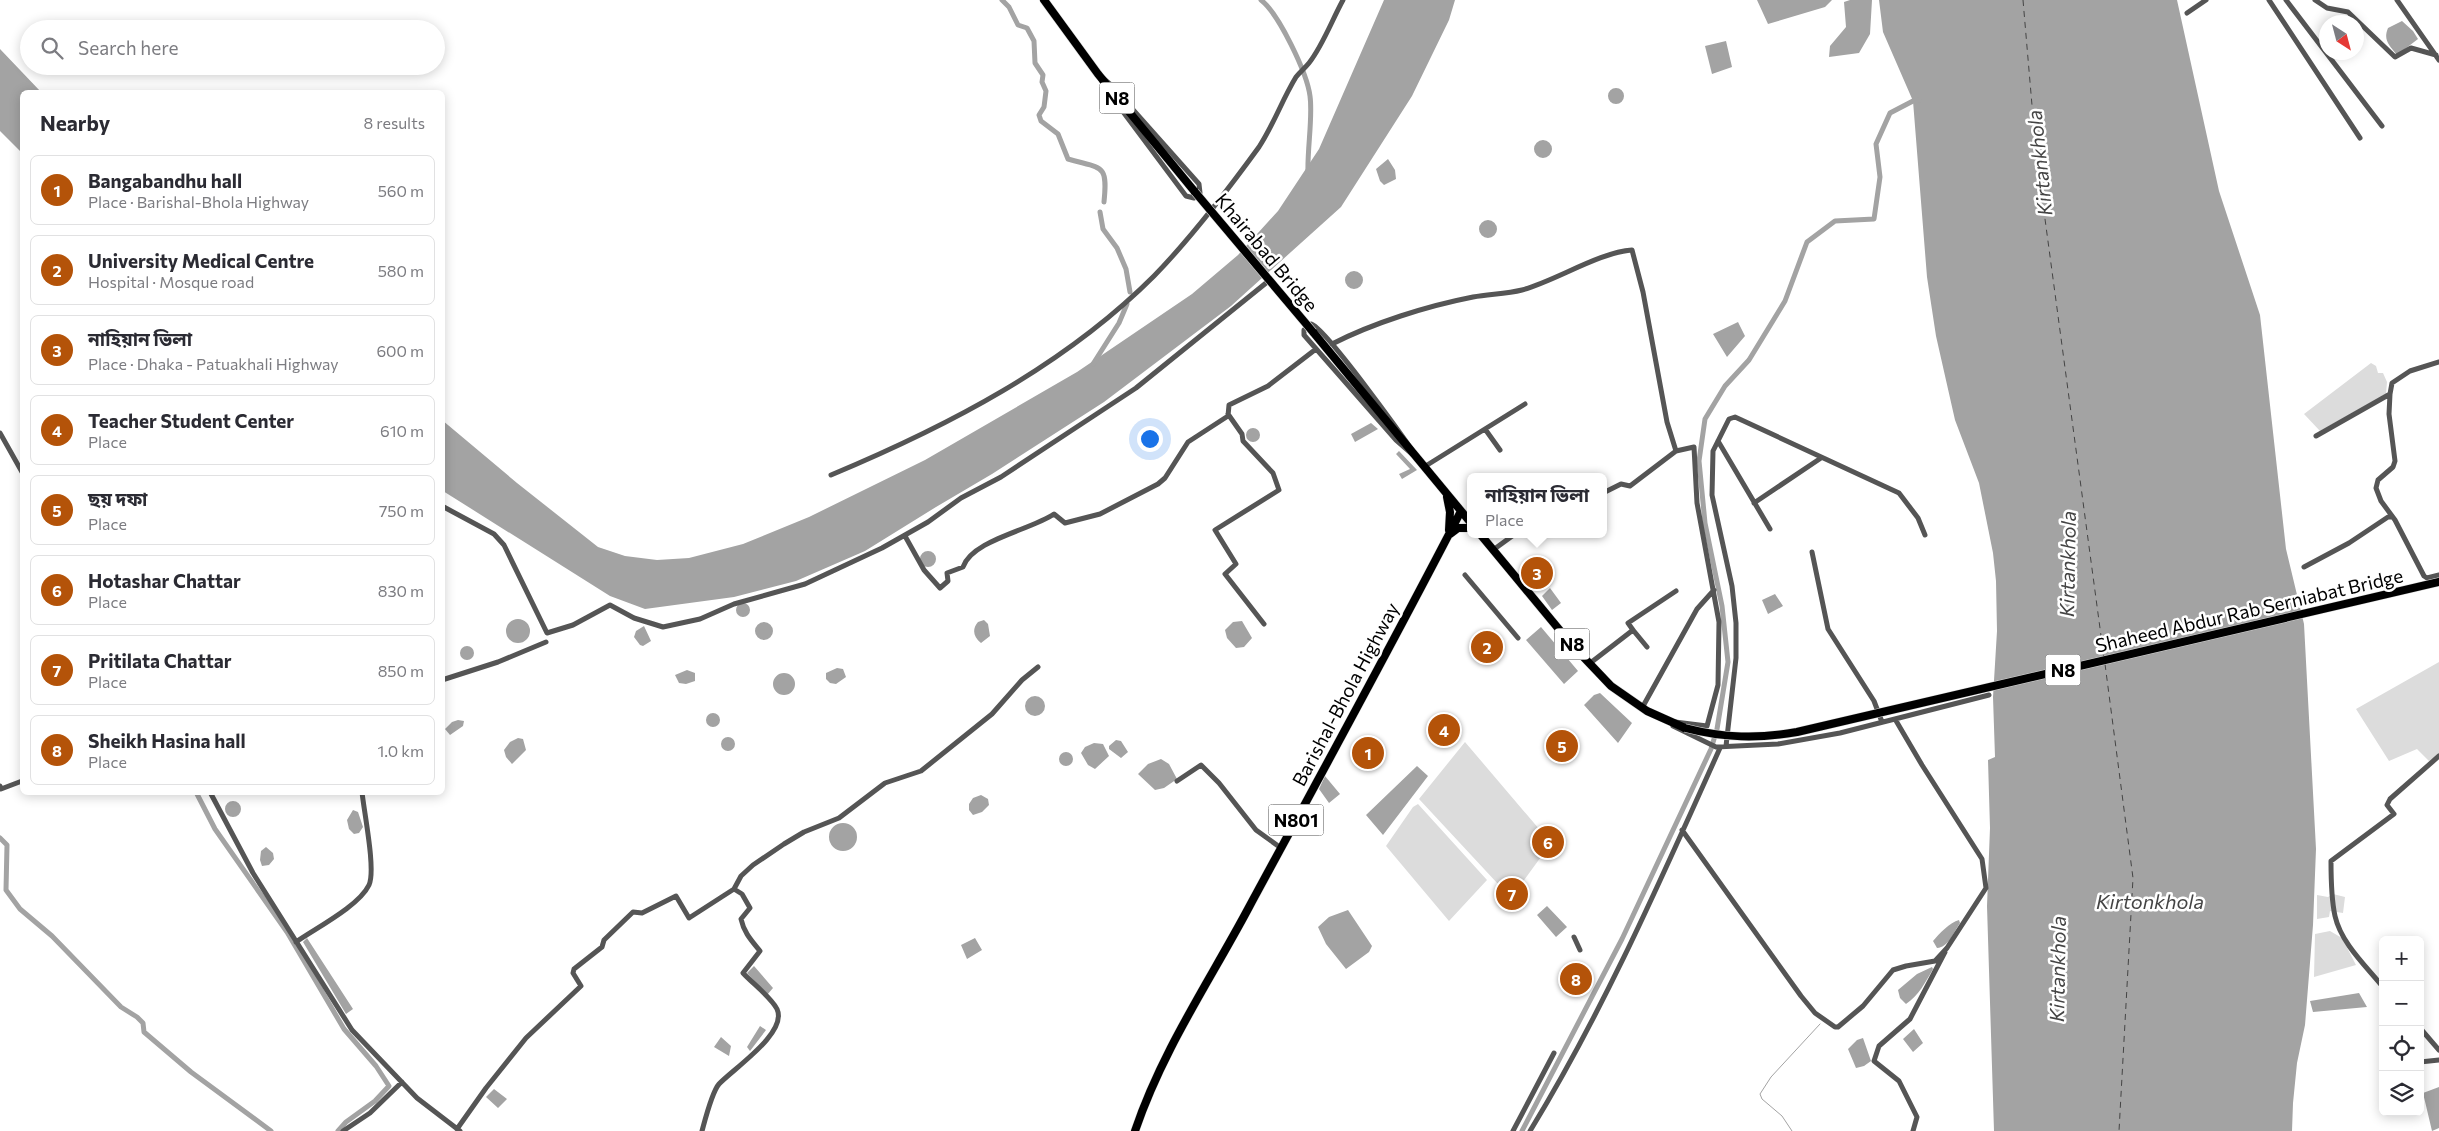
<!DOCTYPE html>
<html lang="en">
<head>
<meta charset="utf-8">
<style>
  :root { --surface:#fff; --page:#f2f2f3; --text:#2b2b33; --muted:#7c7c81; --line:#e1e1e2; --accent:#b45309 }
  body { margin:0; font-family:Commissioner,"Noto Sans Bengali",sans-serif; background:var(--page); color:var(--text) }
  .controls { position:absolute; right:15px; bottom:15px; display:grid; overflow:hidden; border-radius:8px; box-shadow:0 2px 12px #0003 }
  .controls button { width:45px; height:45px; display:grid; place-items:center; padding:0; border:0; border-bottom:1px solid var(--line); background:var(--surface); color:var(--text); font:25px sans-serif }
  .compass { position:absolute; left:2319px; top:15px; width:45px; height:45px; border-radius:50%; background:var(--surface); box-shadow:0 2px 12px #0003; rotate:144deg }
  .you { position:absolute; left:1149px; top:438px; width:18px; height:18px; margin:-12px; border:4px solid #fff; border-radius:50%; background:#1a73e8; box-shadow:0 0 0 8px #1a73e833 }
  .badge { display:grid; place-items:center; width:32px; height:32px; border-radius:50%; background:var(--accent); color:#fff; font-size:16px; font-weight:700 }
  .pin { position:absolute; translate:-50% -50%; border:2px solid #fff; box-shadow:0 1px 5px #0006 }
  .popup { position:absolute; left:1467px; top:473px; width:140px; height:65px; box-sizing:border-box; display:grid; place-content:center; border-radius:8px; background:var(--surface); filter:drop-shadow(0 1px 4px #0005); font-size:16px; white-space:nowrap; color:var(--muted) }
  .popup b { font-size:19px; color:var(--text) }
  .popup::after { content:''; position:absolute; left:50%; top:100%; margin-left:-10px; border:10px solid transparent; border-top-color:var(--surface) }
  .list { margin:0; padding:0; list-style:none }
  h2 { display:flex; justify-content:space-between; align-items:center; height:65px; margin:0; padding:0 20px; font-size:21px }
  h2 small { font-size:16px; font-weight:400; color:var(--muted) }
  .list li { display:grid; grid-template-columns:32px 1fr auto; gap:15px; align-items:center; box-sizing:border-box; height:70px; margin:0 10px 10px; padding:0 10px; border:1px solid var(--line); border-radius:8px }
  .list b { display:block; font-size:19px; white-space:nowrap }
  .list p { margin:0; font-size:16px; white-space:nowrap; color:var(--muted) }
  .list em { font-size:16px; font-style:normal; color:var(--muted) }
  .icon { flex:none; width:28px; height:28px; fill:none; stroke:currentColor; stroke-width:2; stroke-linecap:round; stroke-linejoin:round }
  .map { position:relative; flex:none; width:2439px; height:1131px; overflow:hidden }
  .search { position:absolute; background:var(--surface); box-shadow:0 2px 12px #0003; left:20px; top:20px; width:425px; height:55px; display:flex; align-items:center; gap:12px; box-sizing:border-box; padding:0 18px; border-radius:28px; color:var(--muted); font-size:19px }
  .panel { position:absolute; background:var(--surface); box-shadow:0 2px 12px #0003; left:20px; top:90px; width:425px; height:705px; border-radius:8px }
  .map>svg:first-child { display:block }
  .green { fill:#dcdcdc }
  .water { fill:#a3a3a3 }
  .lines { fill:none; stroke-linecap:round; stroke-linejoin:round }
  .stream { stroke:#a3a3a3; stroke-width:1 }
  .canal { stroke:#a3a3a3; stroke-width:5 }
  .ferry { stroke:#444; stroke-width:1; stroke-dasharray:6 5; stroke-linecap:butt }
  .trunk-casing { stroke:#dbdbdb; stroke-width:9 }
  .minor { stroke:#555; stroke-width:5 }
  .trunk { stroke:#000; stroke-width:8 }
  .trunk-bridge-casing { stroke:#dbdbdb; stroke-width:9; stroke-linecap:butt }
  .trunk-bridge { stroke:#000; stroke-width:8 }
  .labels { text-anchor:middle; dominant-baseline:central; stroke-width:5; stroke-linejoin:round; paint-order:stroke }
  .shield { fill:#fff; stroke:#4c4c4c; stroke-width:1 }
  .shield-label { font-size:18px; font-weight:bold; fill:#000 }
  .street-label { font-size:19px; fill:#000; stroke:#fff }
  .water-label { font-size:20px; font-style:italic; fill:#444; stroke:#fff }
</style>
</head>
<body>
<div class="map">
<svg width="2439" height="1131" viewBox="0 0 2439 1131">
  <rect width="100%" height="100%" fill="#fff"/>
  <path class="green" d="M2371,363L2376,366L2378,373H2383L2387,382L2386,394L2320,431L2304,414Z
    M2439,662V754L2429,761L2417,749L2389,761L2356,709Z
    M1465,742L1551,843L1511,898L1419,799Z
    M1418,804L1487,880L1449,921L1386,846L1413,807Z
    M2333,894L2345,897L2343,913L2330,911L2329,917L2317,919V895L2328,897Z
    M2330,931L2342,938L2356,965L2314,977L2315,934Z"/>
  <path class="water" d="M1384,0H1455L1449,20L1412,96L1341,207L1231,306L1104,402L992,474L936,507L865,551L796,581L734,597L645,609L610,596L443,491L442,420L517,483L598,547L625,556L657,560L689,558L743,544L809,517L925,460L1077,372L1192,294L1238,255L1278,211L1319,149Z
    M1757,0H1832L1825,7L1768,24Z
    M1850,0H1872L1870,34L1859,53L1829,57L1830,46L1846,27L1844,2Z
    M1879,0H2177L2219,191L2260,315L2286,549L2304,624L2316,849L2313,925L2305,1025L2297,1063L2293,1103L2292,1131H1994L1987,906L1990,828L1988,760L1995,757L1993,697L1997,631L1996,581L1993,553L1979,483L1955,420L1936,336L1927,277L1913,101L1883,32Z
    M2402,21L2413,31L2418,39L2397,55C2389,45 2383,40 2388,28Z
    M1726,41L1732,67L1712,74L1705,46Z
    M0,49L41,92H22V153L0,131Z
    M1608 96a8 8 0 1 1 16 0a8 8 0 1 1-16 0Z
    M1534 149a9 9 0 1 1 18 0a9 9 0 1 1-18 0Z
    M1388,159L1395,170L1396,179L1384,185L1380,181L1376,169Z
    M1479 229a9 9 0 1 1 18 0a9 9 0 1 1-18 0Z
    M1345 280a9 9 0 1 1 18 0a9 9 0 1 1-18 0Z
    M1738,322L1745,336L1727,357L1713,334Z
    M1371,423L1378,429L1355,442L1351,434Z
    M1246 435a7 7 0 1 1 14 0a7 7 0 1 1-14 0Z
    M1399,451L1417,470L1402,479L1399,474L1410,469L1396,454Z
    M920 559a8 8 0 1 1 16 0a8 8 0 1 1-16 0Z
    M1550,588L1561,603L1552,610L1542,596Z
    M1775,594L1783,606L1768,614L1762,600Z
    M736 610a7 7 0 1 1 14 0a7 7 0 1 1-14 0Z
    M506 631a12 12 0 1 1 24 0a12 12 0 1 1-24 0Z
    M984,620L988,624L990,636L981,643C973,637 972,629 978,622Z
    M1242,621L1252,638L1244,647L1236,648L1227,638L1225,630L1233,622Z
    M755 631a9 9 0 1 1 18 0a9 9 0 1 1-18 0Z
    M644,626L651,641L643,646L640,645L634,637L636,631Z
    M1541,627L1578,671L1564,684L1526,640Z
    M460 653a7 7 0 1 1 14 0a7 7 0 1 1-14 0Z
    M837,668L843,669L846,677L836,684L830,683L826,679V673Z
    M687,670L695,673V681L686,684L679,683L675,675Z
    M773 684a11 11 0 1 1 22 0a11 11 0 1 1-22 0Z
    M1600,693L1632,723L1618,743L1584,705L1594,695Z
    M1025 706a10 10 0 1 1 20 0a10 10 0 1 1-20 0Z
    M706 720a7 7 0 1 1 14 0a7 7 0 1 1-14 0Z
    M458,720L464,721L463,726L450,735L445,729L452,722Z
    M721 744a7 7 0 1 1 14 0a7 7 0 1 1-14 0Z
    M518,738L523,739L526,750L512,764L506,757L504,750L510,742Z
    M1116,740L1121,741L1128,752L1121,758L1109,749V746Z
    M1094,743L1103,744L1109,756L1095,769L1088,765L1081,753L1085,747Z
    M1059 759a7 7 0 1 1 14 0a7 7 0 1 1-14 0Z
    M1161,759L1169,764L1177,779L1164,788L1155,790L1138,774L1148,764Z
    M1417,766L1428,776L1383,835L1366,815Z
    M1325,776L1340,794L1329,803L1319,789Z
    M981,795L988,799L989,805L982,812L973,815L969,810V804L973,798Z
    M225 809a8 8 0 1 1 16 0a8 8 0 1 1-16 0Z
    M353,810L358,812L363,827L359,833L354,834L349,829L347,820Z
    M829 837a14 14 0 1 1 28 0a14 14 0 1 1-28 0Z
    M266,847L273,853L274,859L269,865L262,866L260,860L261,851Z
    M1547,906L1567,927L1556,937L1537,915Z
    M1348,910L1372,946L1369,952L1346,969L1326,944L1318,927L1329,917Z
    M1959,920L1960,923C1953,933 1949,947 1937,948L1933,941C1939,934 1950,922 1959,920Z
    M307,938L353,1009L346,1014L303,942Z
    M975,938L982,950L967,959L961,945Z
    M754,966L773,988L767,995L747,973Z
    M1932,967L1933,969C1925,983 1919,995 1906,1004L1900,998L1898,990L1917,974Z
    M2359,993L2367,1007L2313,1012L2310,1001Z
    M760,1026L766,1030L750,1051L747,1047Z
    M1914,1029L1923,1043L1913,1052L1903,1039Z
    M721,1037L731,1046L729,1056L714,1047Z
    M1863,1038L1871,1061L1864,1066L1856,1068L1848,1049L1857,1040Z
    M2439,1087V1128L2432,1131L2423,1093Z
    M494,1089L507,1099L498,1108L486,1097Z"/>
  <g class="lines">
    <path class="stream" d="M1792,1131L1782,1116L1762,1099L1760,1094L1771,1077L1820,1024"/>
    <path class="canal" d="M1002,0L1009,7L1018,25L1027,28L1034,41L1035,63L1043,75L1042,82L1046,91L1044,107L1039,115L1041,121L1058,134L1068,159C1102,169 1108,163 1104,202
      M1261,0C1279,14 1307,73 1310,96C1313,117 1307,150 1308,173
      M1100,212L1103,229L1117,248L1126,269L1130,292
      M1093,364L1119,323L1127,304
      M196,792L215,829L287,932L344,1029L376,1066L389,1086L375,1101L346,1122L338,1131
      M0,838L7,845L6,890L20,909L52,936L121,1007L137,1017L143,1023L144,1032L191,1072L271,1131
      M1522,1131L1622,939L1711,749L1717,729L1728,662L1722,606L1705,523L1699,461L1705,419L1725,386L1749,360L1785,301L1807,242L1835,221L1874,219L1880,177L1876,144L1890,113L1913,101L1919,100"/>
    <path class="ferry" d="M2023,0L2036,152L2104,658
      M2105,664L2133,878L2119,1131"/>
    <defs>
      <path id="trunk" d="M1044,0L1098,74L1195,192
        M1313,332L1471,523
        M1447,497L1450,512L1449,530
        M1450,534L1458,528H1471
        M1480,534L1572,645L1611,686L1647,711L1685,728
        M1135,1131C1162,1051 1209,982 1248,909C1320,776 1392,645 1461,511"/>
    </defs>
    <use href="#trunk" class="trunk-casing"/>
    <path class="minor" d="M2269,0L2360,138
      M2286,0L2382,126
      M2315,0L2327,8L2348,12L2395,57L2411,48L2436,55
      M2397,0L2439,60
      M2187,13L2206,0
      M1098,74L1111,85L1199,184L1200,193L1194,198L1186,196L1106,89Z
      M1311,324C1325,327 1406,441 1419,460L1396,440L1304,335V330Z
      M1332,344C1373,323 1427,306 1473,297C1489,294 1506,294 1522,290C1555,281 1600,252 1632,250L1643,292L1667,422L1676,451
      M2390,394L2389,414L2395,461L2393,467L2378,480L2376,488L2381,501L2395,520L2424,576L2427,578L2439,575
      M1228,414L1242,434L1243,441L1273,473L1279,490L1215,530L1236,564L1225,574L1264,624
      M1485,429L1500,450
      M0,433L22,472
      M2316,436L2390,394L2392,383L2410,371L2439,362
      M1718,441L1770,529
      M1424,467L1525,404
      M831,475C948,426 1064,366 1154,276C1192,237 1227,191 1259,147C1274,124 1282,100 1296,77C1300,72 1305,68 1309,63C1323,45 1332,20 1343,0
      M1603,493L1621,484L1630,486L1676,451L1694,447L1697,503L1719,622L1718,685L1707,726L1675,722
      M1754,503L1821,458
      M442,506L494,534L504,545L547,633L573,625L610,605L634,618L663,627L700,619L734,604L805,584L882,548L928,522L961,498L1001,477L1136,388L1266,283
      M905,536L924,570L940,588L948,581L947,573L963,567C972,540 1031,530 1054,514L1065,523L1100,514L1158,484L1165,478L1188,442L1228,416L1229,405L1268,386L1316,349
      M1493,550L1515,534
      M1812,552L1828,629L1874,701L1882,722
      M2304,567L2349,543L2388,517H2392
      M1465,575L1518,638
      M1633,630L1647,647
      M1589,664L1633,630L1628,623L1676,591
      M442,680L498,662L546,642
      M1642,708L1697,609L1714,590
      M1673,726L1716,747L1778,744L1840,733L1989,695
      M1726,746L1736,658V623L1732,586L1712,495L1713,451L1729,419L1735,417L1899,493L1918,518L1925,535
      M1177,781L1201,765L1219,783L1256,830L1281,848
      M0,786L1,789L22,781
      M210,792L253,873L352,1030L417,1098L460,1131
      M1682,830L1801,996L1815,1013L1835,1027H1838L1863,1006L1893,970L1906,966L1935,961L1947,948L1986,888L1982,859L1922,765L1895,719
      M734,889L741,876L753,865L784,844L804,832L839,818L885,783L921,771L992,714L1022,680L1038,667
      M1574,937L1580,950
      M296,942C316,928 359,906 369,885C376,870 364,812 362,792
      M2383,987C2366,966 2341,943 2335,916C2331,898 2331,879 2331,861L2394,814L2387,805L2390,799L2439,756
      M2420,1028L2439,1050
      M2420,1062L2439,1060
      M457,1129L486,1088L526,1038L581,986L573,973L574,969L602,947L604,940L633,912L642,913L676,896L689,918L734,889L742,894L750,908L741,919C744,933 752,941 760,951L743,973C752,983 771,997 777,1009C788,1033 733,1069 719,1084C712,1092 705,1120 702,1131
      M343,1131L370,1113L402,1082
      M1513,1131L1554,1053
      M1530,1131C1604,1010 1662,877 1720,748
      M1913,1131L1917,1117L1899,1081L1874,1061L1879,1046L1910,1019L1945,952"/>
    <use href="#trunk" class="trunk"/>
    <defs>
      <path id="trunk-bridge" d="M1195,192L1313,332
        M1685,728C1724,738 1758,739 1797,732L2439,582"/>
    </defs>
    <use href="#trunk-bridge" class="trunk-bridge-casing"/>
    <use href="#trunk-bridge" class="trunk-bridge"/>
  </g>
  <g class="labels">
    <g class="shield">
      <rect x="1099.5" y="82.5" width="35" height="31" rx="4"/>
      <rect x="1554.5" y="628.5" width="35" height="31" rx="4"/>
      <rect x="2045.5" y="654.5" width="35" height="31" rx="4"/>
      <rect x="1268.5" y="804.5" width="55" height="31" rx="4"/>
    </g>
    <g class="shield-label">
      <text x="1117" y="98">N8</text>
      <text x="1572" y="644">N8</text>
      <text x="2063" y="670">N8</text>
      <text x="1296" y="820">N801</text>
    </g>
    <g class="street-label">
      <text transform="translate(1267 252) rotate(50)">Khairabad Bridge</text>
      <text transform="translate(2249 610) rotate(-13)">Shaheed Abdur Rab Serniabat Bridge</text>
      <text transform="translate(1345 694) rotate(-62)">Barishal-Bhola Highway</text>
    </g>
    <g class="water-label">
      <text transform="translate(2039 163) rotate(-96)">Kirtankhola</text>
      <text transform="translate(2067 564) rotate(-89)">Kirtankhola</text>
      <text x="2150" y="901">Kirtonkhola</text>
      <text transform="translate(2057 969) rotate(-89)">Kirtankhola</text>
    </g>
  </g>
</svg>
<div class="controls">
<button>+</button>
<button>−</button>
<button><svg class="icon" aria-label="locate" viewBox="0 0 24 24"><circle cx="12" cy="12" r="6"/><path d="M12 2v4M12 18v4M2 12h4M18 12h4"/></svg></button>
<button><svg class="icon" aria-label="layers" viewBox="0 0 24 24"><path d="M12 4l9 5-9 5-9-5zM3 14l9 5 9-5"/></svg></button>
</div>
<svg class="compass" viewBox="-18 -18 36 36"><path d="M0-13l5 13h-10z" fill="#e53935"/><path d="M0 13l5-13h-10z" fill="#7c7c81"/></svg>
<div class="you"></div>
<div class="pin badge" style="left:1368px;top:753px">1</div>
<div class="pin badge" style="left:1487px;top:647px">2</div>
<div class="pin badge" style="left:1537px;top:573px">3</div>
<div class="popup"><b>নাহিয়ান ভিলা</b>Place</div>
<div class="pin badge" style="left:1444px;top:730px">4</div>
<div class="pin badge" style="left:1562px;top:746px">5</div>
<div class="pin badge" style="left:1548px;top:842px">6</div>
<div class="pin badge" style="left:1512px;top:894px">7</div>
<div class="pin badge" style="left:1576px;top:979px">8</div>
<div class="search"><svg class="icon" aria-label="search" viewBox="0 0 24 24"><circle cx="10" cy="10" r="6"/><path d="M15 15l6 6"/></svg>Search here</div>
<section class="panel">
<h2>Nearby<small>8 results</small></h2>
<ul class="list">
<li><span class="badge">1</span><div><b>Bangabandhu hall</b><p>Place · Barishal-Bhola Highway</p></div><em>560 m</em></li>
<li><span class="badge">2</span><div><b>University Medical Centre</b><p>Hospital · Mosque road</p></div><em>580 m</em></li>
<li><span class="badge">3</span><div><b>নাহিয়ান ভিলা</b><p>Place · Dhaka - Patuakhali Highway</p></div><em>600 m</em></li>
<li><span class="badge">4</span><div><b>Teacher Student Center</b><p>Place</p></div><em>610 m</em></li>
<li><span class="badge">5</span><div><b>ছয় দফা</b><p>Place</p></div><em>750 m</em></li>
<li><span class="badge">6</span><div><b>Hotashar Chattar</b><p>Place</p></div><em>830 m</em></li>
<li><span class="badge">7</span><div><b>Pritilata Chattar</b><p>Place</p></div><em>850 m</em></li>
<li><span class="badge">8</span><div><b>Sheikh Hasina hall</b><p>Place</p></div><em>1.0 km</em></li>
</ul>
</section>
</div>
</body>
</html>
